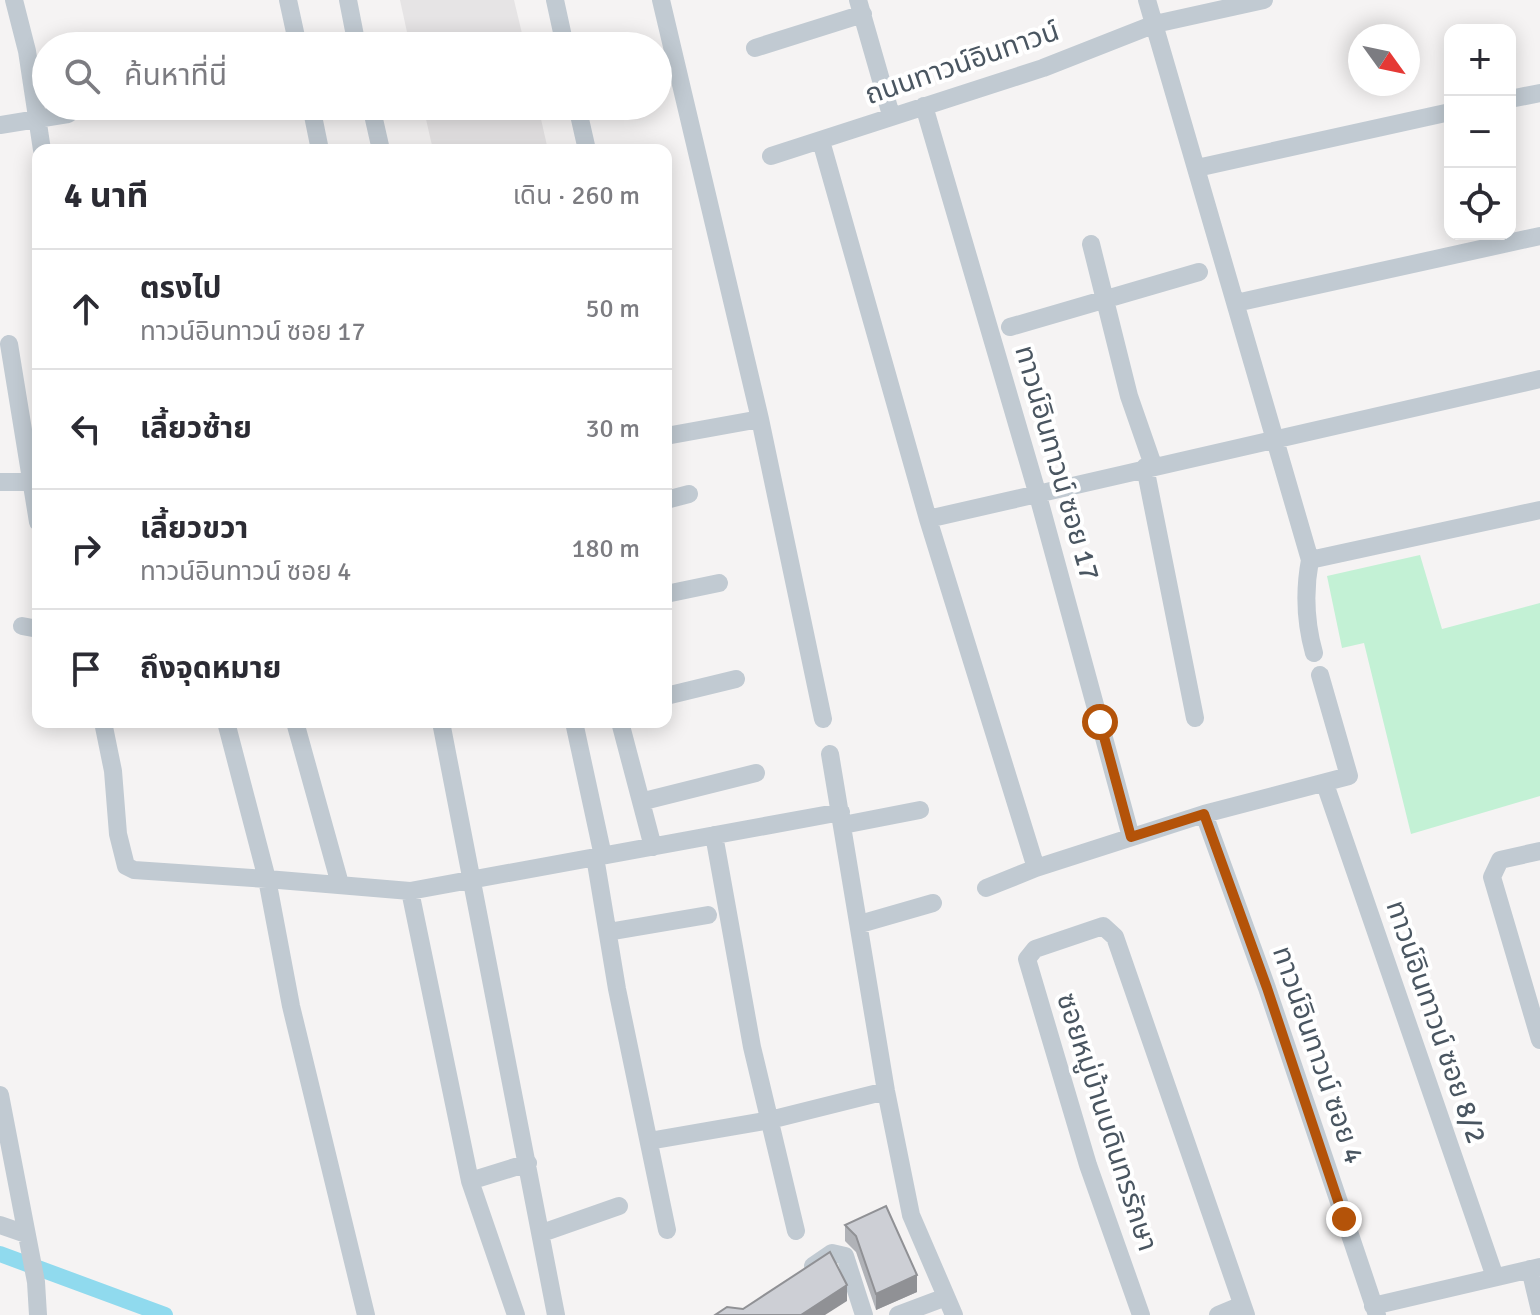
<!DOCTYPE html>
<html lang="th">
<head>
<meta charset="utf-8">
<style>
  :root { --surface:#fff; --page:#f7f7f7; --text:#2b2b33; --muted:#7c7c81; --line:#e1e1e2 }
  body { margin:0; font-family:Signika,"Noto Sans Thai",sans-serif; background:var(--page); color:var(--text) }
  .controls { position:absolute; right:24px; top:24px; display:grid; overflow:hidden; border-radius:16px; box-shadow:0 4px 20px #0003 }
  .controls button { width:72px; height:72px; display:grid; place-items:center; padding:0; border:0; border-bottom:2px solid var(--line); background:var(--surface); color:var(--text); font:40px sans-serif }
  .compass { position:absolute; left:1348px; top:24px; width:72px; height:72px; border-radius:50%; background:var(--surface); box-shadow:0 4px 20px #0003; rotate:123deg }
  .stop { position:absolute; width:24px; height:24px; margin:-18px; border:6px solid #b45309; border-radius:50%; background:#fff }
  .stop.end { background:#b45309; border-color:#fff; box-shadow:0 2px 8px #0008 }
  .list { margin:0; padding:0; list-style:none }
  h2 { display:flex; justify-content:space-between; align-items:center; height:104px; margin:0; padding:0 32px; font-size:34px }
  h2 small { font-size:26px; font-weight:400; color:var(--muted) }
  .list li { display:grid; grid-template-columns:52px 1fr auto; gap:24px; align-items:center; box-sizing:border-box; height:120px; padding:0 32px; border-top:2px solid var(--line) }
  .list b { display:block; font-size:30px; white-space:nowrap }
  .list p { margin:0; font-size:26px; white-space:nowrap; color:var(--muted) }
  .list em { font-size:26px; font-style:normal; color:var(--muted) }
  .icon { flex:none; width:44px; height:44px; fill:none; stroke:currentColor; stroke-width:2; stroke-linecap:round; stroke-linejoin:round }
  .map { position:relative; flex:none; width:1540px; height:1315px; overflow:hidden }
  .search { position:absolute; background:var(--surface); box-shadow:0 4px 20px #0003; left:32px; top:32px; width:640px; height:88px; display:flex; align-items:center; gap:20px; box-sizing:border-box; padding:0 28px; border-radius:44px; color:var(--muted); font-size:30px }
  .panel { position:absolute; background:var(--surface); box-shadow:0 4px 20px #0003; left:32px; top:144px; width:640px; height:584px; border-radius:16px }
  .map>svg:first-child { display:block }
  .education { fill:#e6e4e5 }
  .green { fill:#c3f1d5 }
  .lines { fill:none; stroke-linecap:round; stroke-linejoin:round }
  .canal { stroke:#90daee; stroke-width:16 }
  .minor { stroke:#c1cad2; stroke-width:18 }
  .wall { fill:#b0b2b7 }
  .shaded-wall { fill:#909195 }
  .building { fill:#cdcfd5; stroke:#909195; stroke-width:2 }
  .route { stroke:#b45309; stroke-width:10 }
  .labels { text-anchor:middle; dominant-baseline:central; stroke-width:8; stroke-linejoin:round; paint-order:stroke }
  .street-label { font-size:28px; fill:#4a5661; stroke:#fff }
</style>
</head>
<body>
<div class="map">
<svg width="1540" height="1315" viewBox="0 0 1540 1315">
  <rect width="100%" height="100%" fill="#f5f3f3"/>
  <path class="education" d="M400,0H514L525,46H410Z
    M423,106H538L548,150H433Z"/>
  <path class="green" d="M1420,555L1442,629L1540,603V796L1411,834L1364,643L1342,648L1327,576Z"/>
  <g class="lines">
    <path class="canal" d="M0,1254L165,1315"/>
    <path class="minor" d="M14,0L27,51L42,150
      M288,0L298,46
      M348,0L357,46
      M555,0L565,46
      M661,0L760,419L823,719
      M858,0L891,115
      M1147,0L1310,560C1304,592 1305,621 1314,653
      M755,48L863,14
      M1510,99L1540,93
      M311,106L320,150
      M371,106L381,150
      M577,106L587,150
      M924,106L1037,492L1131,837
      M0,125L68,114L79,106
      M821,141L928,519L1036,868
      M771,156L1043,68L1155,24L1264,0
      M1197,168L1450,112
      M1091,244L1129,396L1153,465
      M1236,303L1540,236
      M1010,327L1199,272
      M9,344L38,522
      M666,436L760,419
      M1145,467L1195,718
      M0,482H31
      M666,500L689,494
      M928,519L1540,379
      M1310,560L1540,510
      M666,594L719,583
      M22,626L38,629
      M666,696L736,679
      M103,722L113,771L118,834L126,866L134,870L267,879L291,1006L366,1315
      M226,722L267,879L410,891L841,812
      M295,722L340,884
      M441,722L556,1315
      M574,722L603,856
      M620,722L653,847
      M830,754L886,1091L911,1215L954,1315
      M1325,784L1495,1277
      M644,801L756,773
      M1204,814L1267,988L1377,1315
      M843,825L920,810
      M714,835L752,1047L796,1231
      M1540,851L1500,860L1492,877L1540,1040
      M595,857L617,989L667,1230
      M986,888L1036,868L1204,814L1349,776L1320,675
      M410,891L470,1181L516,1315
      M860,924L933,903
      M608,932L708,915
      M0,1095L36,1282L38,1315
      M649,1141L770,1120L886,1091
      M470,1181L528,1163
      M0,1225L26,1234
      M542,1233L619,1206
      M813,1266L832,1253L845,1256L864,1315
      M1530,1269L1540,1311
      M1373,1306L1540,1267
      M898,1315L946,1297
      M1141,1315L1088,1165L1027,959L1035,949L1103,926L1115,937L1246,1315
      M1218,1315L1242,1305"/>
  </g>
  <path class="wall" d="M845,1225L917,1292L876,1310L856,1252L845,1241Z"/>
  <path class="shaded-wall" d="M917,1275V1292L876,1310V1294Z
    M847,1285V1301L825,1315H801Z"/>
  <path class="building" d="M886,1206L917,1275L876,1294L856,1236L845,1225Z
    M830,1252L847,1285L801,1315H715L727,1307L743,1309Z"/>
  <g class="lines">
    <path class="route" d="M1100,722L1131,837L1204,814L1267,988L1344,1219"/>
  </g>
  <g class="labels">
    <g class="street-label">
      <text transform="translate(962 63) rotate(-19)">ถนนทาวน์อินทาวน์</text>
      <text transform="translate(1057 463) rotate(74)">ทาวน์อินทาวน์ ซอย 17</text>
      <text transform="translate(1436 1022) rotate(71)">ทาวน์อินทาวน์ ซอย 8/2</text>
      <text transform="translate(1318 1055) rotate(71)">ทาวน์อินทาวน์ ซอย 4</text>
      <text transform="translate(1107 1122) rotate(72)">ซอยหมู่บ้านบดินทรรักษา</text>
    </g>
  </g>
</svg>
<div class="controls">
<button>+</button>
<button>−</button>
<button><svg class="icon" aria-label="locate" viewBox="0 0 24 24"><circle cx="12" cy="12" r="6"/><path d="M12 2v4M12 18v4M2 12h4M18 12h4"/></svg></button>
</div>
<svg class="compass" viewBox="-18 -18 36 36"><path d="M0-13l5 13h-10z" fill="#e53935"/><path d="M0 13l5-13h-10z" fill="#7c7c81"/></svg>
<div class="stop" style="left:1100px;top:722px"></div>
<div class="stop end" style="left:1344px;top:1219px"></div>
<div class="search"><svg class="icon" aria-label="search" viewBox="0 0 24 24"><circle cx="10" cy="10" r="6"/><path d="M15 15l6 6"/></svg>ค้นหาที่นี่</div>
<section class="panel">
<h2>4 นาที<small>เดิน · 260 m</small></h2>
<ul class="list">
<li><svg class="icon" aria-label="ahead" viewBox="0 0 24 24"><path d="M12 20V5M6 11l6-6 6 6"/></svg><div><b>ตรงไป</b><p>ทาวน์อินทาวน์ ซอย 17</p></div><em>50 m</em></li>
<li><svg class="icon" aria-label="left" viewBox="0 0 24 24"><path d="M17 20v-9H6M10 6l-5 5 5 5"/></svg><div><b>เลี้ยวซ้าย</b></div><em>30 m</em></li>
<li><svg class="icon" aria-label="right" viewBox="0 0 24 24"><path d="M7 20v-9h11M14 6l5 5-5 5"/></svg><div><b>เลี้ยวขวา</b><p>ทาวน์อินทาวน์ ซอย 4</p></div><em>180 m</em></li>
<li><svg class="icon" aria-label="arrive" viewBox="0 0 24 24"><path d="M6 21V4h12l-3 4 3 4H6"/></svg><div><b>ถึงจุดหมาย</b></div></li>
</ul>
</section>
</div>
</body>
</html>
